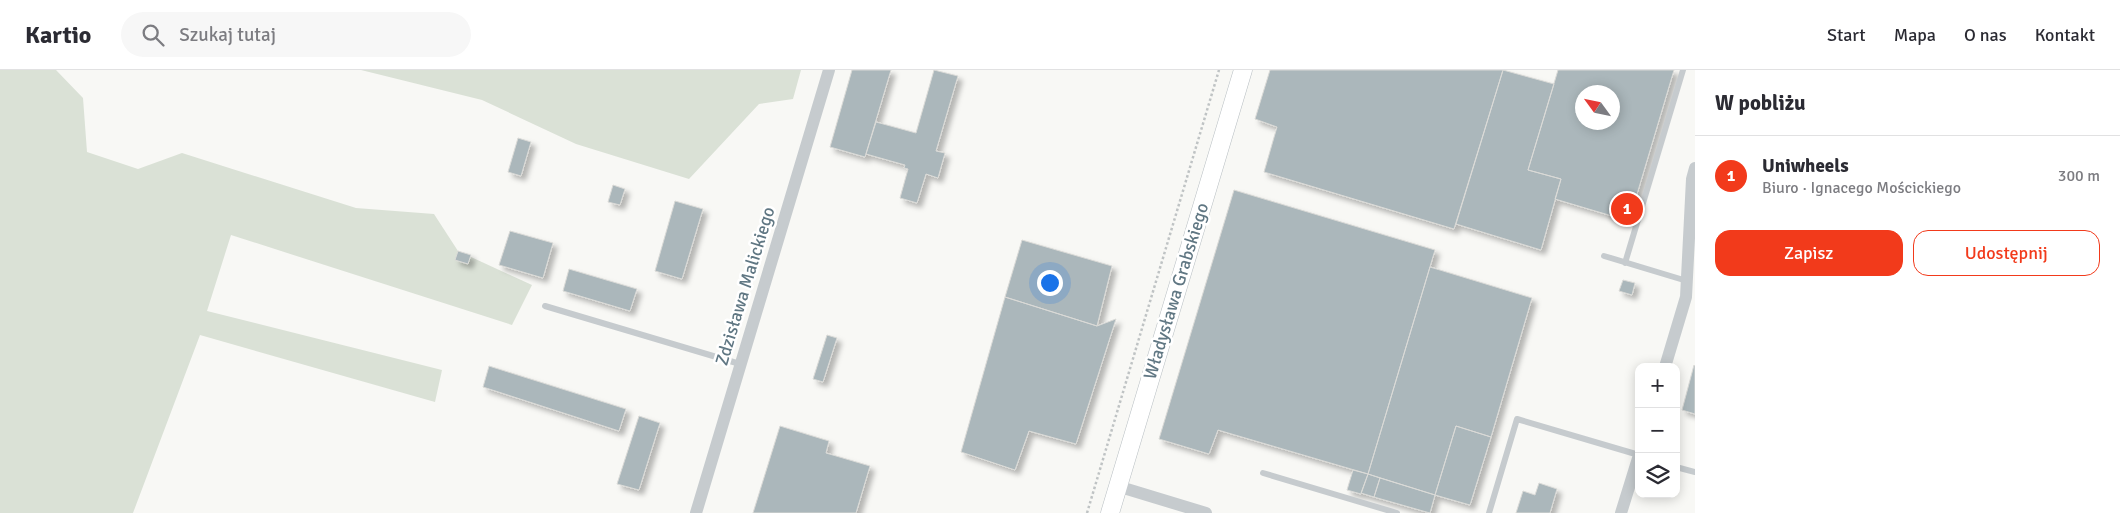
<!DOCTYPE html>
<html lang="pl">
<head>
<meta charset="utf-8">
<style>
  :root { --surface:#fff; --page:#f7f7f7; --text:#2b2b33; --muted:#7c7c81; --line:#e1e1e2; --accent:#f23a1b }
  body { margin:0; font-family:Signika,sans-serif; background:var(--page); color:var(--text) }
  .controls { position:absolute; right:15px; bottom:15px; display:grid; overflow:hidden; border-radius:10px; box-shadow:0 2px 12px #0003 }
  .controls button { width:45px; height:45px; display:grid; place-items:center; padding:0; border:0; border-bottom:1px solid var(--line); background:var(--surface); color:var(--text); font:25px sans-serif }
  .compass { position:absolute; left:1575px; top:15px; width:45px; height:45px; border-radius:50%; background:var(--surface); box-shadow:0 2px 12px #0003; rotate:303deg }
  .you { position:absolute; left:1049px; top:212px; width:18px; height:18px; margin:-12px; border:4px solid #fff; border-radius:50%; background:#1a73e8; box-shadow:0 0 0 8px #1a73e833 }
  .badge { display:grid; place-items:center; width:32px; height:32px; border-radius:50%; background:var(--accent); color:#fff; font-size:16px; font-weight:700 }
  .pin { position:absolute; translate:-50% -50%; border:2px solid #fff; box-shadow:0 1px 5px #0006 }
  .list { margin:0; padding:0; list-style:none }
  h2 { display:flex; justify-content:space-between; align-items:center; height:65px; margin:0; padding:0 20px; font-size:21px }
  h2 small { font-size:16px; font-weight:400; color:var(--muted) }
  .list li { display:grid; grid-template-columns:32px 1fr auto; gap:15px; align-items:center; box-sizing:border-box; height:80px; padding:0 20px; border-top:1px solid var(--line) }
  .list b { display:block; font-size:19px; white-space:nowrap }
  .list p { margin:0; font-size:16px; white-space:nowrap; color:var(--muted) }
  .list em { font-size:16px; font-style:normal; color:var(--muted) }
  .actions { display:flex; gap:10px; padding:15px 20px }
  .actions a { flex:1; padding:11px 0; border:1px solid var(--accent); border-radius:15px; text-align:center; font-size:18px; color:var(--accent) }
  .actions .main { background:var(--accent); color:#fff }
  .icon { flex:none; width:28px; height:28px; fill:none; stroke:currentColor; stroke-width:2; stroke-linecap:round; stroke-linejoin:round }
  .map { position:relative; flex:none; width:1695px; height:443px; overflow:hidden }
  header { display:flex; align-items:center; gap:30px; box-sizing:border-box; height:70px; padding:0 25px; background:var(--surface); border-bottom:1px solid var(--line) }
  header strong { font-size:24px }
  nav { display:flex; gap:28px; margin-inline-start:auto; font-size:18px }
  .search { width:350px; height:45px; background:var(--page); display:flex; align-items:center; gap:12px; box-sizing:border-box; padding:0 18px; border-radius:28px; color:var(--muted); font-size:19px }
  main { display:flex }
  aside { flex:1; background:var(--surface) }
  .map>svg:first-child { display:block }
  .green { fill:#dae1d6 }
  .building { fill:#abb7bb; stroke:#dadad7; fill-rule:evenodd; filter:url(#shadow) }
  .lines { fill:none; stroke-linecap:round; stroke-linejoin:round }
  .secondary-casing { stroke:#b7bec2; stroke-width:19 }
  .path { stroke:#bfc3c4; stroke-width:2.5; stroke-dasharray:2.5 2.5; stroke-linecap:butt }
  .lane { stroke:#c6cbce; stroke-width:6 }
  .street { stroke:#c6cbce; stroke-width:12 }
  .secondary { stroke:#fff; stroke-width:18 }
  .labels { text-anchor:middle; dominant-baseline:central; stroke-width:5; stroke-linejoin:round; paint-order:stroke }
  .street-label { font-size:18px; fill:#607783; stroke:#fff }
</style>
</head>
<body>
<header>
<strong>Kartio</strong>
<div class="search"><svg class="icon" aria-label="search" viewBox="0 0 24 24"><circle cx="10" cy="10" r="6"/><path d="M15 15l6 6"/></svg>Szukaj tutaj</div>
<nav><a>Start</a><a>Mapa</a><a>O nas</a><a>Kontakt</a></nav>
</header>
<main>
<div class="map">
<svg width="1695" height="443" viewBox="0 0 1695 443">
  <defs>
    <filter id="shadow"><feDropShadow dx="4.5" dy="4.5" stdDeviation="2.5" flood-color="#0004"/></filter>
  </defs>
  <rect width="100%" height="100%" fill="#f8f8f5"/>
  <path class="green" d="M0,0H56L83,28L87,82L138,99L182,83L356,138L434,144L458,181L532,215L512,255L231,165L207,241L442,300L435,332L200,265L133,443H0Z
    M361,0H801L793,29L759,34L689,109L576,74L482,30Z"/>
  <path class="building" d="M852,0H891L865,87L830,77Z
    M934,0L958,6L936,81L945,83L938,108L926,104L917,133L900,128L908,99L904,98L905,95L866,84L876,52L916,63Z
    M1270,0H1503L1454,159L1264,102L1277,57L1255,49Z
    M1503,0L1554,14L1528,100L1561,109L1541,180L1456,154Z
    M1558,0H1674L1629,151L1555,129L1561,109L1528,100ZM1582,22H1612V52H1582Z
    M518,68L531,72L521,106L508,102Z
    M613,115L625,119L620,135L608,132Z
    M1234,120L1435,180L1368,404L1218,360L1209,384L1159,369Z
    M675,131L703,139L682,209L655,201Z
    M510,161L553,173L543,208L499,195Z
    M1022,170L1112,196L1097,256L1005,227Z
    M458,181L471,185L468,194L455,190Z
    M1430,197L1532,228L1491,367L1456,356L1435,425L1368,404Z
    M569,199L637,219L630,241L563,221Z
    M1623,210L1635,213L1632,225L1619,221Z
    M1005,227L1097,256L1116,249L1076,374L1029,361L1015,400L961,382Z
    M827,265L837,268L823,312L813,309Z
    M1694,295L1695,296V344L1682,340Z
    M489,296L626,339L619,361L483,317Z
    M639,346L660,353L639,420L617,414Z
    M780,356L829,371L826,383L870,396L856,443H753Z
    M1456,356L1491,367L1470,435L1435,425Z
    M1353,400L1368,404L1361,424L1347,420Z
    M1368,404L1380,408L1374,427L1361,423Z
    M1380,408L1435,425L1430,443L1374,427Z
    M1539,413L1557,419L1550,443H1516L1523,421L1535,425Z"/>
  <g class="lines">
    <defs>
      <path id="secondary" d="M1110,443L1243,0"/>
    </defs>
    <use href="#secondary" class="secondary-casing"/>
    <path class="path" d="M1087,443L1219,0"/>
    <path class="lane" d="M1604,186L1687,211
      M1625,193L1683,0
      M545,236L740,294
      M1676,397L1695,402
      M1263,403L1397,443
      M1489,443L1517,349L1639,385"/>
    <path class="street" d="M1665,297L1686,227L1692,109L1695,98
      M1117,416L1206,443
      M696,443L829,0
      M1621,443L1639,385"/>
    <use href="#secondary" class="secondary"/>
  </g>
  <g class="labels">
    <g class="street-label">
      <text transform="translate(745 216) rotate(-73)">Zdzisława Malickiego</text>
      <text transform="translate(1176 221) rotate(-73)">Władysława Grabskiego</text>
    </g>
  </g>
</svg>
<div class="controls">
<button>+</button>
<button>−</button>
<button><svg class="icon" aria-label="layers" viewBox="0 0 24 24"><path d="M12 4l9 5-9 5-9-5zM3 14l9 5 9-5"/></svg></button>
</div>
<svg class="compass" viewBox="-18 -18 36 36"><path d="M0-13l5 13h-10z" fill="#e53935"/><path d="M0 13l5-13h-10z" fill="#7c7c81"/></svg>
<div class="you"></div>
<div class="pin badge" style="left:1627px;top:139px">1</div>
</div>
<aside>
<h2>W pobliżu<small></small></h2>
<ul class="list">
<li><span class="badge">1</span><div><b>Uniwheels</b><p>Biuro · Ignacego Mościckiego</p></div><em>300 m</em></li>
</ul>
<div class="actions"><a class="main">Zapisz</a><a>Udostępnij</a></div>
</aside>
</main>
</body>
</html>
